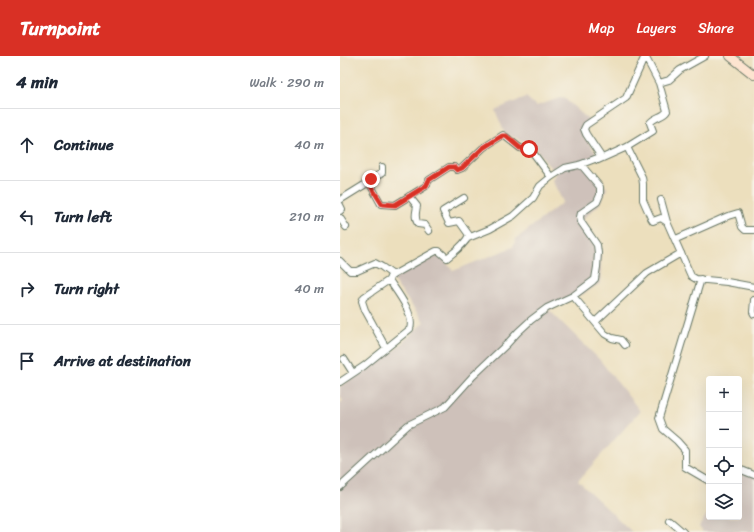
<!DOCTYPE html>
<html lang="en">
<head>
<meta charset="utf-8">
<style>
  :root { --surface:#fff; --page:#f6f6f7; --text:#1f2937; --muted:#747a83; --line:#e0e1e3; --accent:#d93025 }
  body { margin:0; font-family:Sriracha,sans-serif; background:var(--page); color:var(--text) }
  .controls { position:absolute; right:12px; bottom:12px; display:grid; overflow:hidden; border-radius:4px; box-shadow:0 4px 16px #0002 }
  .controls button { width:36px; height:36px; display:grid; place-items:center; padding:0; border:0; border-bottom:1px solid var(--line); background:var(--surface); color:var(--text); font:20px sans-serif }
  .stop { position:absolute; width:12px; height:12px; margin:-9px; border:3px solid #d93025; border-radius:50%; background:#fff }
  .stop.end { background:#d93025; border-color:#fff; box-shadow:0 1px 4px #0008 }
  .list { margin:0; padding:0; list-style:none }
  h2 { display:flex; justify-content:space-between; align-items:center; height:52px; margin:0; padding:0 16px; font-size:17px }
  h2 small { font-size:13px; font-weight:400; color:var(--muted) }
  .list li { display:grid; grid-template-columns:26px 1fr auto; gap:12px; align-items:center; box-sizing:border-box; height:72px; padding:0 16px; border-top:1px solid var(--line) }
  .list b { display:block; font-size:15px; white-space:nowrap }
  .list em { font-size:13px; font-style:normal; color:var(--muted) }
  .icon { flex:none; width:22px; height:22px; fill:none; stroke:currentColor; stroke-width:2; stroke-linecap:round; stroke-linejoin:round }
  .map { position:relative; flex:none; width:414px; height:476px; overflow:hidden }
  header { display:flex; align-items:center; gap:24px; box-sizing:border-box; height:56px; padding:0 20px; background:var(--accent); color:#fff }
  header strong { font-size:19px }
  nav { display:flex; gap:22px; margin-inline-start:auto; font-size:14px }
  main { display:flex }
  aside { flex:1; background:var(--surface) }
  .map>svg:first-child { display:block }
  .industrial { fill:#cec1ba }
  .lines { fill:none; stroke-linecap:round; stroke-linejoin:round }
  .street-casing { stroke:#677664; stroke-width:8 }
  .secondary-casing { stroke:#677664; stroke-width:10 }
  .street { stroke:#fff; stroke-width:6 }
  .secondary { stroke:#fde4d0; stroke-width:8 }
  .route { stroke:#d93025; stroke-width:5 }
</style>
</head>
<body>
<header>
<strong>Turnpoint</strong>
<nav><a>Map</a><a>Layers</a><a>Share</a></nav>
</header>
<main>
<aside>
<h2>4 min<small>Walk · 290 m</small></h2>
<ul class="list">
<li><svg class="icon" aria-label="ahead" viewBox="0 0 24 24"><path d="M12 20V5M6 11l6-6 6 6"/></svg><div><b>Continue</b></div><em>40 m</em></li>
<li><svg class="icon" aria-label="left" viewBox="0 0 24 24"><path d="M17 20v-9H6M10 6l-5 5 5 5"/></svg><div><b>Turn left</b></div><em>210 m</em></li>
<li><svg class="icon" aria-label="right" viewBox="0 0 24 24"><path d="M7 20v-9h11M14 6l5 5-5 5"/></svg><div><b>Turn right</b></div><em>40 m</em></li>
<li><svg class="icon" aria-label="arrive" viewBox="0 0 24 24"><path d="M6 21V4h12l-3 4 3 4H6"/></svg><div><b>Arrive at destination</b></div></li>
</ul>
</aside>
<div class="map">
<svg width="414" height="476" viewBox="0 0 414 476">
  <rect width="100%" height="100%" fill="#f7f3e8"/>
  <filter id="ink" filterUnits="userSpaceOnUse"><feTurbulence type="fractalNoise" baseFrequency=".025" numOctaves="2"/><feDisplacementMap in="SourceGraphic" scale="8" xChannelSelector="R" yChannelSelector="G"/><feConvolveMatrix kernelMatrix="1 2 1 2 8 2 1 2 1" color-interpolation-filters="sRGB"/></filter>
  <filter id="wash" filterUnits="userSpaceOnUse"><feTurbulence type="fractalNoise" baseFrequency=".012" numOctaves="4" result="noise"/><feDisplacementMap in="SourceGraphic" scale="16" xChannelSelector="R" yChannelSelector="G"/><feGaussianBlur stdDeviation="0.9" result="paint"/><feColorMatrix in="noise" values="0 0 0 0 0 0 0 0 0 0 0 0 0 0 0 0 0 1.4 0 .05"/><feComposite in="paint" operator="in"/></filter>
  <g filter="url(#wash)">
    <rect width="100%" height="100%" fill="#ecdfbd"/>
    <path class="industrial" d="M186,41L196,50L223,41L250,65L241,74L257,99L245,108L267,132L261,147L243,163L261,192V227L243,238L209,254L259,303L300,355L238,425L292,476H0V385L1,384L0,383V347L3,345L0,339V330L56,293L84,266L52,223L100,198L113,215L173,191L176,183L223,146L212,124L216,118L192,88L165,78L155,54Z
      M399,414L414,420V476H363L359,471L369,455V461H399Z"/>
  </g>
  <g filter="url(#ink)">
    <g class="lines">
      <defs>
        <path id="street" d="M319,27L329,24L340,14L365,0
          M287,91L302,121L303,128V144L311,162L313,165L321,162L327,166
          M258,104L287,91L313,75L310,67C314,61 324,61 327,55L319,27L305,0
          M29,126L31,123L42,117V111
          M69,140L77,150C76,156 74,162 78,168L85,169L89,175
          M0,144L29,126L41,148L55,149L86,130L89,124L109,111H114L117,114L122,112L143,92L163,79L166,81L180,92L191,94L211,121
          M321,144L327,166L351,220L356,223L387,226L414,231
          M0,149L2,153L0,155
          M0,162L6,171
          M128,182L150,173L173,160L193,142L200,130L211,121L225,112L239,109L260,101V99L246,78L244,73L246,69L286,42L305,0
          M336,183L388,160L398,157L402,171L405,174H414
          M0,205L10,215H17L35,207L42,211L53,219
          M361,223L319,362L323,373L337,385L345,394V411L369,425
          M233,240L265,278L272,282L281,284L285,289
          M414,244L413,256L414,258
          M255,266L307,217L341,197
          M46,292L25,254L22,245L24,241L49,224
          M4,303L13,317
          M0,326L24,310L70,273C75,258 57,236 49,224L50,221L53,219L96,195H99L107,202C114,196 125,189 129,179L119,165L109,167L103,155L124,142
          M399,413L414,419
          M0,431L68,369L105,351L133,320L167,288L178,276L191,264L207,252L233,240L253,225L255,223L257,211L258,197L257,189L241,166L240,161L241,157L257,146L260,139V131L243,111L239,109
          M329,464L343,476"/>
        <path id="secondary" d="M390,0L414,19"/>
      </defs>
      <use href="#street" class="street-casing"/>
      <use href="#secondary" class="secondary-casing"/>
      <use href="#street" class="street"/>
      <use href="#secondary" class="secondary"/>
    </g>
  </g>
  <g class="lines" filter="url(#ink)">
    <path class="route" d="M31,123L28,126L42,148L55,149L86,130L89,124L109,111H114L117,114L122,112L143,92L162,80H166L180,92L189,93"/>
  </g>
</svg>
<div class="controls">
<button>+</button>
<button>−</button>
<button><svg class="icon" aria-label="locate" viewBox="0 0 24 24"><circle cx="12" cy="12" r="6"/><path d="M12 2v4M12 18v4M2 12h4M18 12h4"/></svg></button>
<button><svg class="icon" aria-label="layers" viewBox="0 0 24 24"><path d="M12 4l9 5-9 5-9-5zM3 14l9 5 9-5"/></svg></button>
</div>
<div class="stop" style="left:189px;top:93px"></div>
<div class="stop end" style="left:31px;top:123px"></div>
</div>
</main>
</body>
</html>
